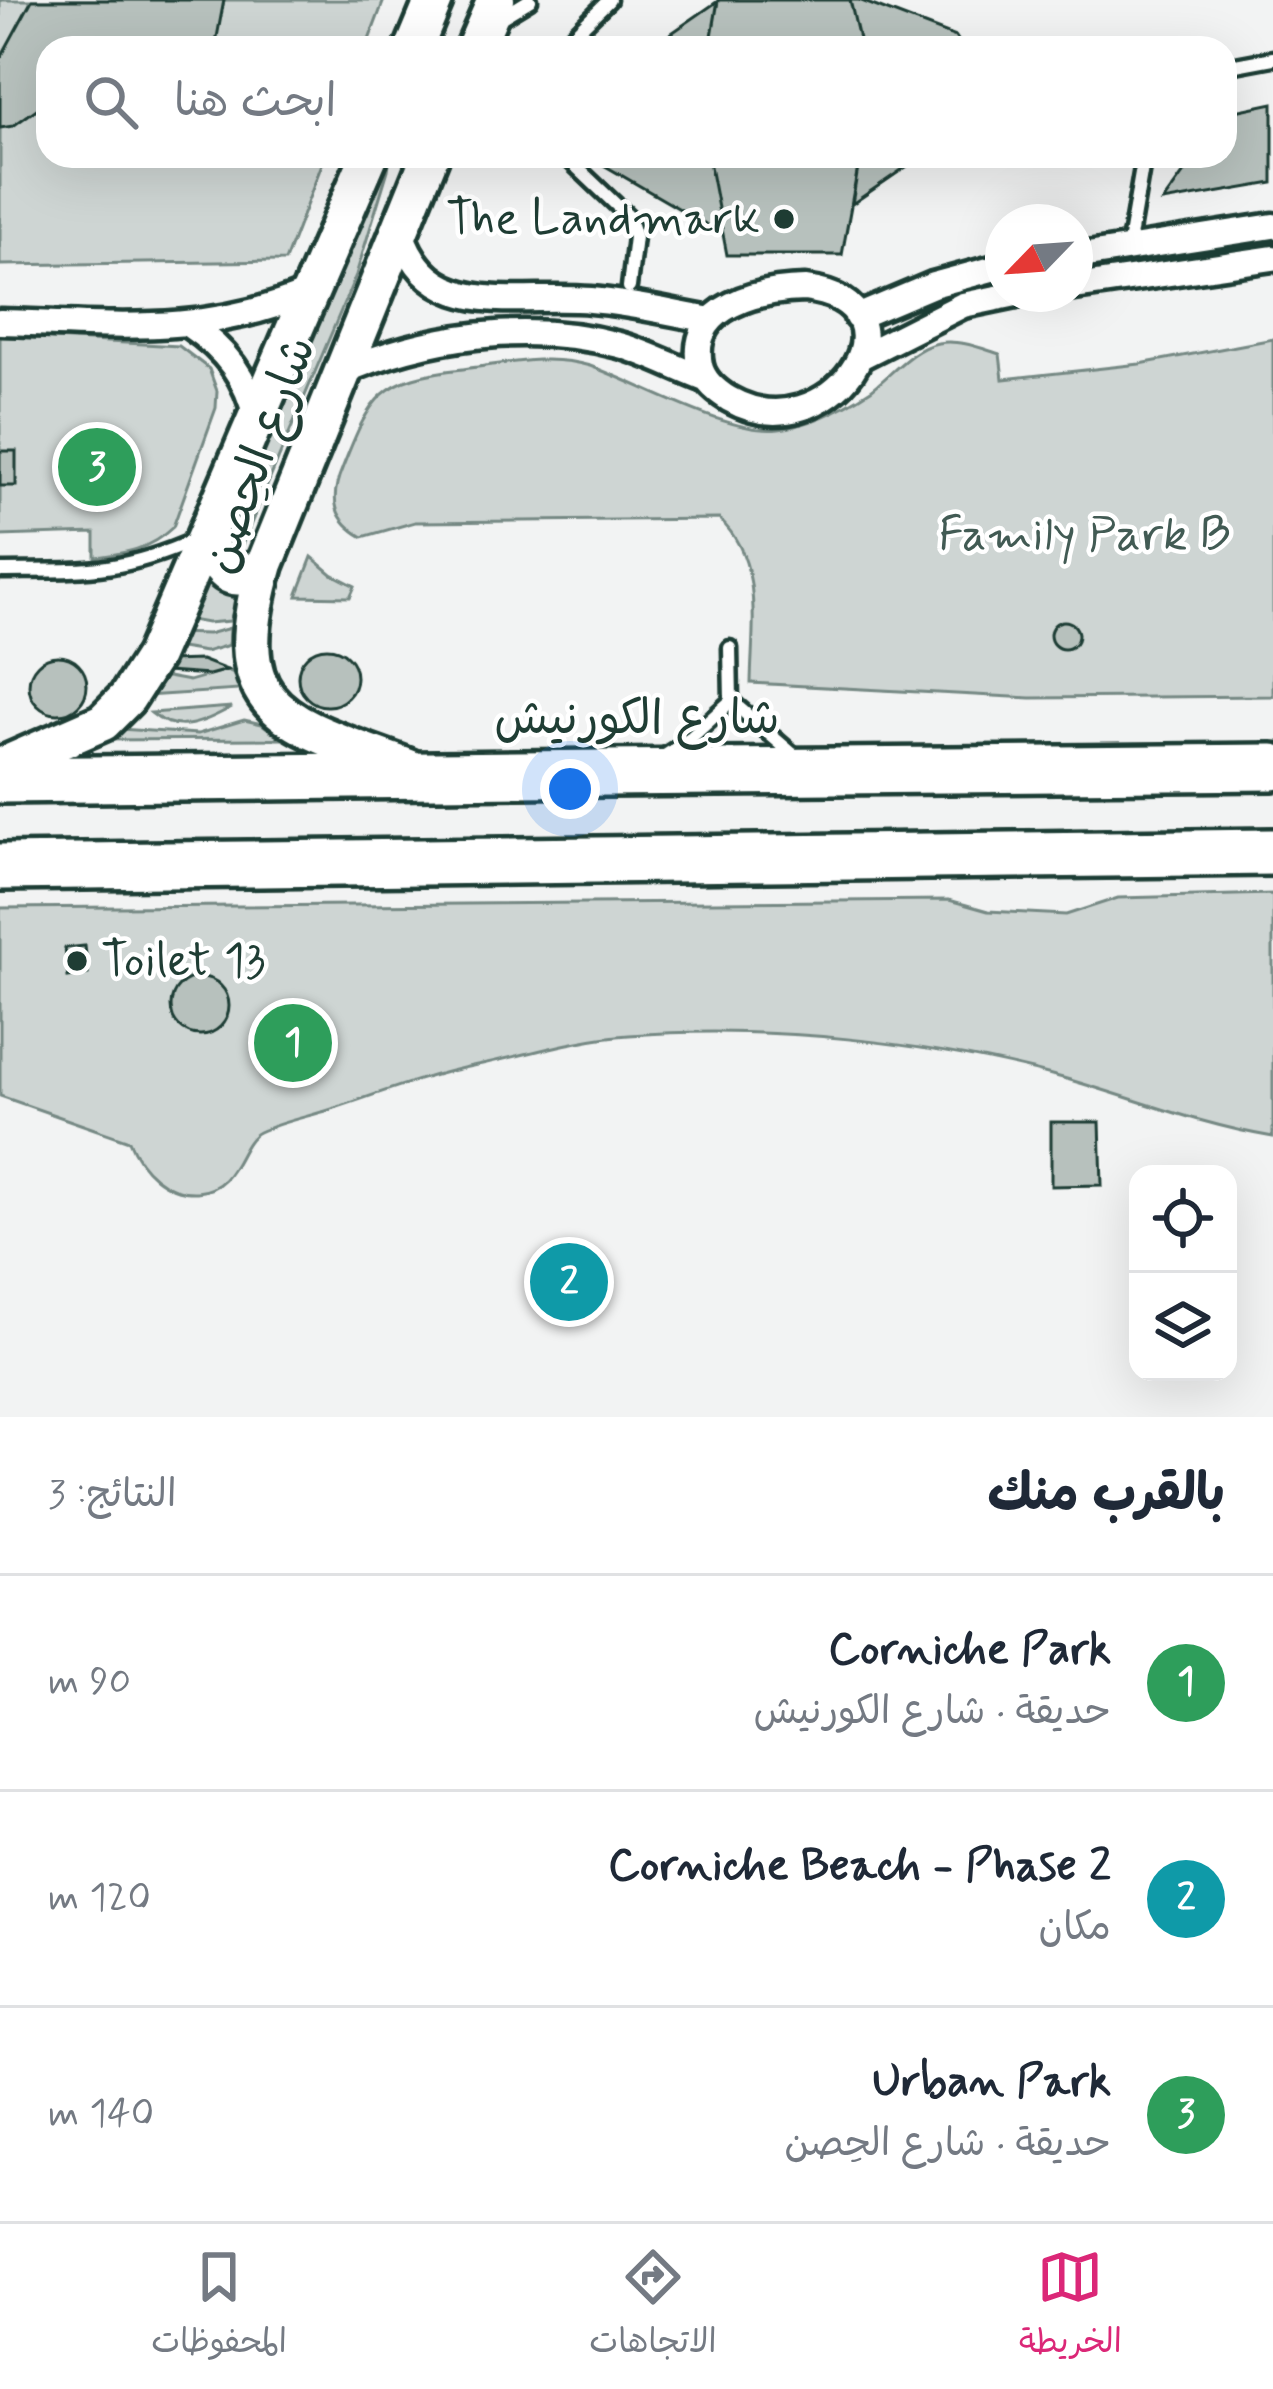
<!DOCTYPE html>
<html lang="ar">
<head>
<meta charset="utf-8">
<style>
  :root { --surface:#fff; --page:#f6f6f7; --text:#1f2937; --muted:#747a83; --line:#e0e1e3; --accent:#db2777 }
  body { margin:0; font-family:Mynerve,"Playpen Sans Arabic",sans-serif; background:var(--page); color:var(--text); direction:rtl }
  .controls { position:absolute; right:36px; bottom:36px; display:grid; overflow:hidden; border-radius:24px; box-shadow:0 12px 48px #0002 }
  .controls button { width:108px; height:108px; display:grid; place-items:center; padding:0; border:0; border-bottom:3px solid var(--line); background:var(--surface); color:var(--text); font:60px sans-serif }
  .compass { position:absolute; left:985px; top:204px; width:108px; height:108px; border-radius:50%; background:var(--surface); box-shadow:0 12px 48px #0002; rotate:245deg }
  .you { position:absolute; left:570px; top:789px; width:42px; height:42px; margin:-30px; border:9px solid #fff; border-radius:50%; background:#1a73e8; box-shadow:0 0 0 18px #1a73e833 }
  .badge { display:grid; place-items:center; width:78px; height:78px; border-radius:50%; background:var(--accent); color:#fff; font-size:39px; font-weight:700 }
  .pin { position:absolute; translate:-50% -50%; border:6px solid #fff; box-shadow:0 3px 12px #0006 }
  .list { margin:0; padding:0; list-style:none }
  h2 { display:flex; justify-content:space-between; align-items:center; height:156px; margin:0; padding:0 48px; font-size:51px }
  h2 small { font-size:39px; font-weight:400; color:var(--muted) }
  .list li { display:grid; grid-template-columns:78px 1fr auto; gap:36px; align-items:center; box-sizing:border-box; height:216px; padding:0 48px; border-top:3px solid var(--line) }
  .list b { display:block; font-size:45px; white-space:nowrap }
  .list p { margin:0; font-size:39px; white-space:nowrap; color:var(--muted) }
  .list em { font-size:39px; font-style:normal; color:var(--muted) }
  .icon { flex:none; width:66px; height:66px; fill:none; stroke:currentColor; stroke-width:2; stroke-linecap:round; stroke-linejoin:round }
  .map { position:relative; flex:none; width:1273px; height:1417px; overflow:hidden; direction:ltr }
  .search { position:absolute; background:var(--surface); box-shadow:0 12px 48px #0002; left:36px; right:36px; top:36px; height:132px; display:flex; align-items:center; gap:30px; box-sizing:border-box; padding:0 42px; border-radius:36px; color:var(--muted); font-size:45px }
  .sheet { height:804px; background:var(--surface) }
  nav { display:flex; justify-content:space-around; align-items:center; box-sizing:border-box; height:168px; border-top:3px solid var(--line); background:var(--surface); font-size:33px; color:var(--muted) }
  nav a { display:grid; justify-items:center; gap:6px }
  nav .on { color:var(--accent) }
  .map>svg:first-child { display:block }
  .green { fill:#ced5d3; stroke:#768984; stroke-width:3 }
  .building { fill:#b7c1bd; stroke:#1f3d34; stroke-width:3 }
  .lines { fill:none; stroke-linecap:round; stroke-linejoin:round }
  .lane-casing { stroke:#1f3d34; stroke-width:21 }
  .street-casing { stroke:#1f3d34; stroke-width:33 }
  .secondary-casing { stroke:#1f3d34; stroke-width:45 }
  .highway-casing { stroke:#1f3d34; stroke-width:54 }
  .lane { stroke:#fff; stroke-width:12 }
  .street { stroke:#fff; stroke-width:24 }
  .secondary { stroke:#fff; stroke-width:36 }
  .highway { stroke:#fff; stroke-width:45 }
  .poi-dot { fill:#1f3d34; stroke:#fff; stroke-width:4.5 }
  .labels { text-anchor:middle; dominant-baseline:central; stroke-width:9; stroke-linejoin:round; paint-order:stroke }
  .poi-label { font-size:48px; fill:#1f3d34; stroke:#fff; text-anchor:end }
  .street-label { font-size:48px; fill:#1f3d34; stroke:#fff }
  .park-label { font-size:48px; fill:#425b54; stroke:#fff }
</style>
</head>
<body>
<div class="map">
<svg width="1273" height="1417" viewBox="0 0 1273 1417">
  <rect width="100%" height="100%" fill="#f2f3f3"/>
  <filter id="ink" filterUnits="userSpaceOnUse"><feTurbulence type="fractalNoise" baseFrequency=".00833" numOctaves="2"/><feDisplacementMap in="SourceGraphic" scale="24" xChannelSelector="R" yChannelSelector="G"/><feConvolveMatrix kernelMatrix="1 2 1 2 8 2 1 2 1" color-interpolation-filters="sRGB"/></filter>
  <g filter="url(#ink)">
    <path class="green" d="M0,0H384L366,48H48V156H325L285,261L0,265Z
      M386,156H390L388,170L356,275L236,559L221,550Z
      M0,336L179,346L209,369L217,391L216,408L173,527C149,550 126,553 95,557V533L0,536Z
      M1273,339V696L1031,698L751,683C752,627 764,560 719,519L415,522L363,537C334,520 329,500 342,469C371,395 380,378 463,369C505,364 548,353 590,366C639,383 730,436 779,429C812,425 844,408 871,390C891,375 912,348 938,343C959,339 980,348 1000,354L1003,379L1140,364Z
      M312,557L332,574L355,586L350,597L297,596Z
      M202,576L216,588L239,590L230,621L207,623L179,618Z
      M230,628L229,645L205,652L168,646L173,633L208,634Z
      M227,670L234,673L240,690L145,696L162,676L189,681Z
      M232,707C205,722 178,736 151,713Z
      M244,720L262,724L282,739L102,740L119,729L198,734Z
      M1273,894V1137C1200,1125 1134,1098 1063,1078C928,1041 768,1025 629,1035C579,1038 526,1055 477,1065C426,1075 378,1094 329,1110C306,1117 280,1122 259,1132C237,1143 238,1189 197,1192C165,1194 140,1169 129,1141L0,1096V908L949,900L988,911L1066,915L1118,898Z"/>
    <path class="building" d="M32,0H224L215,48H48V101L13,126L0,128V59Z
      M718,0H850L861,48H710Z
      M850,0H859L956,37L963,48H861Z
      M718,1L710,48H650Z
      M1273,103V183L1163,202L1196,156H1225L1226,113Z
      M591,156H708L723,234L595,160Z
      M708,156H860L842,255H727Z
      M860,156H922L852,204Z
      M0,451H16V486H0Z
      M1050 635a14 14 0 1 1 28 0a14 14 0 1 1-28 0Z
      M298 677a29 29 0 1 1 58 0a29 29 0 1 1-58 0Z
      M29 685a29 29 0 1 1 58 0a29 29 0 1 1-58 0Z
      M201,660L227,670L209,675L167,672L168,661Z
      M85,946L88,974L68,977L65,948Z
      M171 1006a29 29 0 1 1 58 0a29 29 0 1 1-58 0Z
      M1051,1122H1100L1102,1185L1051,1186Z"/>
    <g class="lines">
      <defs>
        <path id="lane" d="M497,20L530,0
          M560,48L609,0
          M1225,67L1273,58
          M565,156L628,216L635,237L629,287
          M1128,249L1144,156
          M0,571C81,570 119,574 195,540
          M730,648L731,701L795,756
          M663,757L686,742L731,701"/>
        <path id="street" d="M400,229C429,323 515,293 591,300C631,303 671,313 711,320
          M1075,257L1273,226
          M1075,287L1273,258
          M805,289C932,305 828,456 729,399C716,391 703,380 700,365C688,305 761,290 805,289Z
          M857,317L933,285L1003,266
          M0,322C110,325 209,337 312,291
          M189,325C226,350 247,377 257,421
          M860,357L963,305L1016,294
          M340,373C426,335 526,321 619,345C648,353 676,368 705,379"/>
        <path id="secondary" d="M414,48L434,0
          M475,48L496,0
          M207,535C217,570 229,591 265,564
          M0,767L103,722L127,698L154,656L369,156
          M409,768C286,722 221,715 265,564L430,156"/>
        <path id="highway" d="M0,780C424,772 849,773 1273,767
          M0,867L1273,852"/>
      </defs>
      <use href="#lane" class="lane-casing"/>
      <use href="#street" class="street-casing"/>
      <use href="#secondary" class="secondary-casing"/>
      <use href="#highway" class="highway-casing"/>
      <use href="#lane" class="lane"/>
      <use href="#street" class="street"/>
      <use href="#secondary" class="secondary"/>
      <use href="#highway" class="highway"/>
    </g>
  </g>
  <g class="poi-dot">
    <circle cx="784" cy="219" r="12"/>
    <circle cx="77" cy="961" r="12"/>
  </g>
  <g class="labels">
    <g class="poi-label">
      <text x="760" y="219">The Landmark</text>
      <text x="101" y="961" text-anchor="start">Toilet 13</text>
    </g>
    <g class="street-label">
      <text transform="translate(260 455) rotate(-70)">شارع الحِصن</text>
      <text x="637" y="719">شارع الكورنيش</text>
    </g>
    <g class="park-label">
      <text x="1084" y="535">Family Park B</text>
    </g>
  </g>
</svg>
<div class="controls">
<button><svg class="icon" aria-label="locate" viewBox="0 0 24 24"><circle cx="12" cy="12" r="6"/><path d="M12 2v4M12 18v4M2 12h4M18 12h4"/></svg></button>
<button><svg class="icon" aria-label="layers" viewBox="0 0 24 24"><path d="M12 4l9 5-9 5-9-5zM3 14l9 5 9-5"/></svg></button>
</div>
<svg class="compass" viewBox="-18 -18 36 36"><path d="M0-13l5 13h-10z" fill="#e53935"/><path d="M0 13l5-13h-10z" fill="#747a83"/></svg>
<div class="you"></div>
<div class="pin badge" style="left:293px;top:1043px;background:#2e9e5b">1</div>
<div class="pin badge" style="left:569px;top:1282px;background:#0f9aa8">2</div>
<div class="pin badge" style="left:97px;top:467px;background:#2e9e5b">3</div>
<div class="search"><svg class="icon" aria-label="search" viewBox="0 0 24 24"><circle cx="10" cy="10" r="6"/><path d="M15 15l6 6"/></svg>ابحث هنا</div>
</div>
<section class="sheet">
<h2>بالقرب منك<small>النتائج: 3</small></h2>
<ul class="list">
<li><span class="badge" style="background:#2e9e5b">1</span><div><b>Corniche Park</b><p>حديقة · شارع الكورنيش</p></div><em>90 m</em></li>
<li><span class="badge" style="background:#0f9aa8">2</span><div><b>Corniche Beach - Phase 2</b><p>مكان</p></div><em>120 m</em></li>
<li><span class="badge" style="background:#2e9e5b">3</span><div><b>Urban Park</b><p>حديقة · شارع الحِصن</p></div><em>140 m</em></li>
</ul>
</section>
<nav>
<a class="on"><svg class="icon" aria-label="map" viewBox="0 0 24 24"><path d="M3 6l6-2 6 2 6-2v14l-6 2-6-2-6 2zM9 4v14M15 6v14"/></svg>الخريطة</a>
<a><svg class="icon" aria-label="directions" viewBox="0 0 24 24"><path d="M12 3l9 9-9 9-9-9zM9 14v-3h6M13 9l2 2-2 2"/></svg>الاتجاهات</a>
<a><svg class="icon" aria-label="saved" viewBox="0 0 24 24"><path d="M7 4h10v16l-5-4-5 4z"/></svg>المحفوظات</a>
</nav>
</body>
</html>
